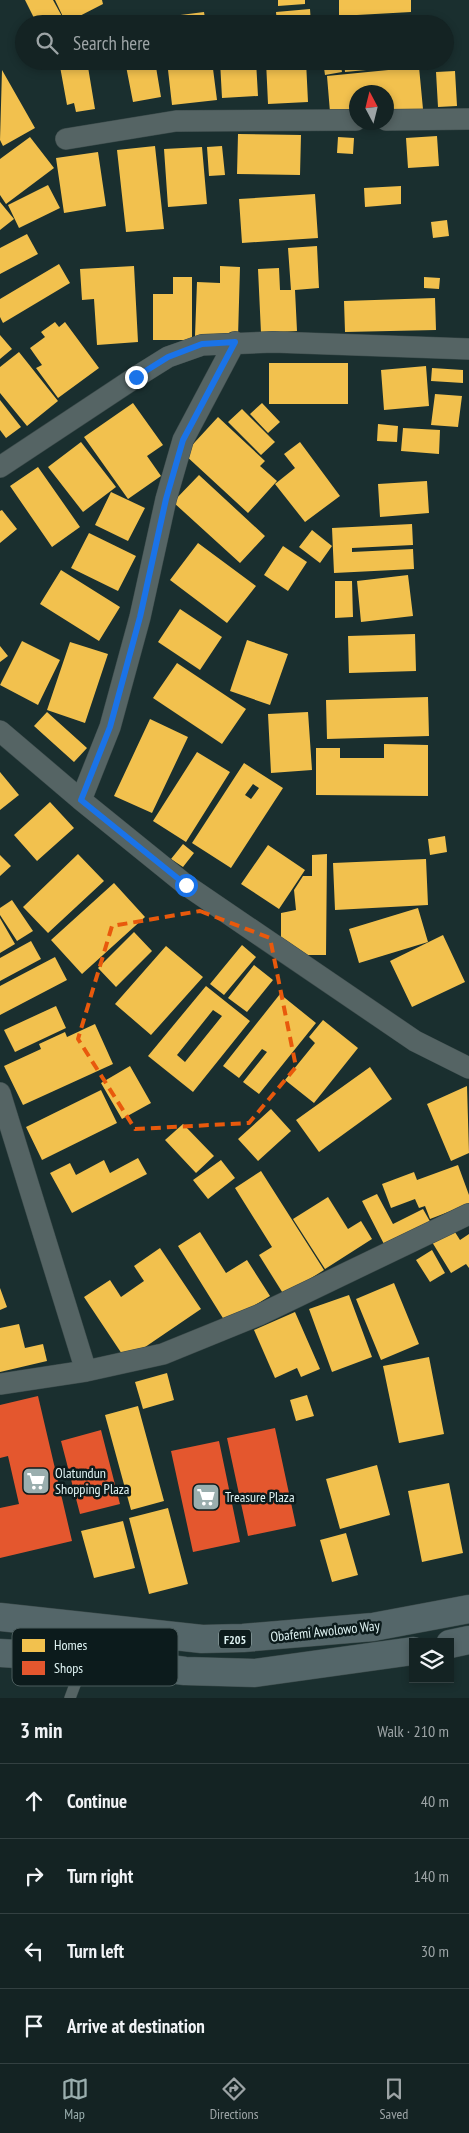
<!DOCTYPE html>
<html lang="en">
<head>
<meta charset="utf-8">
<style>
  :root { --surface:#142323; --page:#212f30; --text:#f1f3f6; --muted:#9da4a6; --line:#334041; --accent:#9aaeae }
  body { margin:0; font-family:"PT Sans Narrow",sans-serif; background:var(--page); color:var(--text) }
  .controls { position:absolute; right:15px; bottom:15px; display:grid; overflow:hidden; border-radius:0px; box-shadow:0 2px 8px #0003 }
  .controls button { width:45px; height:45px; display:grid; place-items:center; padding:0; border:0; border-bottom:1px solid var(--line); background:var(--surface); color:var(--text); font:25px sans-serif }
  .compass { position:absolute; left:349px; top:85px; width:45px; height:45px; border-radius:50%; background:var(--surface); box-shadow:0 2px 8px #0003; rotate:353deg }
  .stop { position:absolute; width:15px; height:15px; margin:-11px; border:4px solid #1a73e8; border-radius:50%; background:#fff }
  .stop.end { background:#1a73e8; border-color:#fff; box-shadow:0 1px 5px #0008 }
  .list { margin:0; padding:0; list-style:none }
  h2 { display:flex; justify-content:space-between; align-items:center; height:65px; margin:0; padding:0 20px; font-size:21px }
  h2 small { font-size:16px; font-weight:400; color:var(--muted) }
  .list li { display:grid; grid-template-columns:32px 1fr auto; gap:15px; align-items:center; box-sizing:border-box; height:75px; padding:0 20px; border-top:1px solid var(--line) }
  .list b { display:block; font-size:19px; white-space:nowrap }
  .list em { font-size:16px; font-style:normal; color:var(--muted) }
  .icon { flex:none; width:28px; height:28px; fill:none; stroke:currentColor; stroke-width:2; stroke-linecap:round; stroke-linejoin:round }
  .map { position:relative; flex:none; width:469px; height:1698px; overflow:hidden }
  .search { position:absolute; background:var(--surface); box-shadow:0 2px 8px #0003; left:15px; right:15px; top:15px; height:55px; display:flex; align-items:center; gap:12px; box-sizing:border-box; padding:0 18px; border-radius:28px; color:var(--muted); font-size:19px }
  .sheet { height:365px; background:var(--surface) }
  nav { display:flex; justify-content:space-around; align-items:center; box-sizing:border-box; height:70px; border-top:1px solid var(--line); background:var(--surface); font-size:14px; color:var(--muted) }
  nav a { display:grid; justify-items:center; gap:2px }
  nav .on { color:var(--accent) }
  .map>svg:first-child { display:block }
  .homes { fill:#f2c14e; fill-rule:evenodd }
  .shops { fill:#e4572e }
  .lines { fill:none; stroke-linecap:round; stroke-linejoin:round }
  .lane-casing { stroke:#3b4a4a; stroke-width:12 }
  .street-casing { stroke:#3b4a4a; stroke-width:22 }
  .primary-casing { stroke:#3b4a4a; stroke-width:29 }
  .lane { stroke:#556464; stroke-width:11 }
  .street { stroke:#556464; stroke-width:21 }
  .primary { stroke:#546669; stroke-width:28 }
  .route { stroke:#1a73e8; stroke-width:6 }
  .marked { fill:none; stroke:#e8590c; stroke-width:4; stroke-dasharray:10 6; stroke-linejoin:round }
  .labels { text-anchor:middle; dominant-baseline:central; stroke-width:5; stroke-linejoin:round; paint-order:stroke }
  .shield { fill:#0c1b1c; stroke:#a0b2b2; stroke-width:1 }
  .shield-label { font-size:12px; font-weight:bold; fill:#dff3f3 }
  .poi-label { font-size:14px; fill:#dff3f3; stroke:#0c1b1c; text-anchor:start }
  .street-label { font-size:14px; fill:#dff3f3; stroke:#0c1b1c }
  .key { fill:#0c1b1c; stroke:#4b5c5c; stroke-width:1 }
  .key-label { font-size:14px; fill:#dff3f3 }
</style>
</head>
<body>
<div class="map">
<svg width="469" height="1698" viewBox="0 0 469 1698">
  <rect width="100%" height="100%" fill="#1a2f2f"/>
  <path class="homes" d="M25,0H53L64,20L57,24H37Z
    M55,0H102L103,4L66,23Z
    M278,0H305V4L278,6Z
    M339,0H411V12L339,16Z
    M310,9L311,24H277L276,12Z
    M204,12L206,24H158L157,18Z
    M147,18L148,24H118V23Z
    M59,61H87L95,109L76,112L74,103L67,105Z
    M125,61H155L161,97L133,102Z
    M167,61H212L217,100L172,105Z
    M220,61H256L258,96L222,98Z
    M266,61H306L308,102L268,104Z
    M323,61H340L342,72L325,75Z
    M344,61H419V65L345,72Z
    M419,67L423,109L386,113V92H356V109L330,112L327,76Z
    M2,70L35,128L3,146L0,140Z
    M455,71L457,106L438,107L436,72Z
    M238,134L301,135L300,175L237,174Z
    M437,136L439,166L408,168L406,138Z
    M30,137L54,168L6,204L0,195V159Z
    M338,137L354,138L353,154L337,153Z
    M155,146L164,229L126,232L117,150Z
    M222,146L225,175L209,176L207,147Z
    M202,147L207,204L168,207L164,149Z
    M98,152L106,206L64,213L56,158Z
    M48,185L60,208L19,228L8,205Z
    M401,186V204L365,207L364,188Z
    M315,194L318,238L242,243L239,199Z
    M0,202L14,219L0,230Z
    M447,220L449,236L433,238L431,222Z
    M27,234L38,254L0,274V248Z
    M317,246L319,288L295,290L297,331L261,333L258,269L279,268L280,290H291L288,248Z
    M59,264L70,283L3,323L0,317V299Z
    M134,266L138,342L97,345L94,299L82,300L80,269Z
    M220,266L240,267L238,337L195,336L197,282L220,283Z
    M173,277H192V340H153V294H173Z
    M424,277L440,278L439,289L424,288Z
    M435,298L436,330L345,332L344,301Z
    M55,322L59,327L65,322L99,368L58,398L36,368L42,365L30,348L45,337L41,332Z
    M0,335L12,349L0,359Z
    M19,352L58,401L27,426L0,393V367Z
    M269,363H348V404H269Z
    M426,366L429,406L384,410L381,370Z
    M432,368L463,370V383L431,381Z
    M435,394L462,396L458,427L431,425Z
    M0,400L21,427L6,438L0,430Z
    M133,403L163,445L147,456L161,476L128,499L84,437Z
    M262,403L280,422L268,433L250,414Z
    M242,409L275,442L261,455L228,422Z
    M218,417L265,461L260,466L277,481L248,513L184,454Z
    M378,424L398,426L397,442L377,441Z
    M403,428L440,430L439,454L401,451Z
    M81,442L116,487L83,512L48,467Z
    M300,442L340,496L305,522L275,484L295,468L284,454Z
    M38,467L80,527L52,547L10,486Z
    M199,475L265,536L240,563L173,502Z
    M427,481L429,513L380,517L378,484Z
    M111,492L145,508L128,541L95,525Z
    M2,510L17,529L0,543V511Z
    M412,524L413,545L352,548V552L413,549L414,569L334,573L332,528Z
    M312,530L332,546L320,563L299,547Z
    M89,533L136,556L118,591L71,568Z
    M198,543L256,586L227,623L170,580Z
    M283,546L307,562L288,591L264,575Z
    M61,570L120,607L99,641L40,604Z
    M408,575L413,616L361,622L357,581Z
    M335,581H352L353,617L335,618Z
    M180,609L222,637L200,670L158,642Z
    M415,634L416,671L349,673L348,636Z
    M247,640L288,654L270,705L230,691Z
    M22,641L60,660L38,705L0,685Z
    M70,642L108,654L85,723L47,710Z
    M0,646L8,656L0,662Z
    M177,663L246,709L222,744L153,698Z
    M428,697L429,736L327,739L326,700Z
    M47,712L87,748L74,762L34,726Z
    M308,712L312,770L271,773L268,714Z
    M150,719L188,737L152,813L114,796Z
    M384,744L428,745V796L316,795V748H340V758H384Z
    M197,752L230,772L186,842L153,821Z
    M244,763L283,788L231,868L192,843ZM253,784L259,788L251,799L245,795Z
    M0,772L19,795L0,810Z
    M50,802L74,828L37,861L14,835Z
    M445,836L447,852L430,855L428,839Z
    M183,844L194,853L183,867L171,859Z
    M268,845L305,870L279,909L241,884Z
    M78,854L104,881L48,933L23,907Z
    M327,854L326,955H294L281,946V913L296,910L294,890L303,876H312V855Z
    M0,855L11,866L0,876Z
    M426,859L428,905L335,910L333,863Z
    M114,883L145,917L82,974L51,940Z
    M12,900L33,931L17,941L0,915V908Z
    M418,908L428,942L359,963L349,929Z
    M0,918L15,944L0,953Z
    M134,932L152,951L116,987L98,968Z
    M443,935L465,982L412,1007L390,961Z
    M31,941L41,959L0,981V958Z
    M242,945L256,957L224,995L210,984Z
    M166,946L203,977L151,1035L115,1004Z
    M55,957L67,980L0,1015V986Z
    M254,965L273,980L247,1012L228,998Z
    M206,986L250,1021L193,1092L148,1056ZM213,1010L222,1016L185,1062L177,1055Z
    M280,994L316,1023L259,1094L243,1082L267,1052L262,1049L239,1078L223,1066Z
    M56,1006L66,1028L15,1052L4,1030Z
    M323,1020L358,1048L314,1103L285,1080L315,1043L309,1037Z
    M95,1024L113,1064L23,1105L4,1066L41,1049L39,1044L65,1032L67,1037Z
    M130,1066L151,1103L122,1119L101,1083Z
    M370,1067L392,1099L319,1152L296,1120Z
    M467,1086L469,1153L451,1161L427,1104Z
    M101,1090L117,1123L42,1160L26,1127Z
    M271,1109L291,1131L258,1161L238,1139Z
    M183,1124L214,1156L196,1173L165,1140Z
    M138,1158L147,1174L72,1213L50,1173L70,1163L76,1175L104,1160L110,1173Z
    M221,1160L235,1178L208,1199L193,1180Z
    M458,1165L469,1195V1204L430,1219L425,1206L419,1208L415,1199L391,1208L382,1184L414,1172L417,1180Z
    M261,1171L324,1270L284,1295L259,1255L272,1247L235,1188Z
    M377,1194L393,1224L423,1209L432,1225L386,1248L362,1201Z
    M328,1197L348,1229L361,1221L372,1239L325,1269L293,1219Z
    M453,1229L460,1240L469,1234V1268L466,1264L451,1273L432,1242Z
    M200,1232L226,1273L247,1260L270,1296L226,1323L178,1246Z
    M160,1248L201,1309L126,1360L84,1297L110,1280L121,1297L144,1281L134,1266Z
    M432,1250L445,1273L430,1282L416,1260Z
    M394,1283L419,1344L381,1360L356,1299Z
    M0,1288L7,1307L0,1310Z
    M349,1295L372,1357L332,1372L309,1309Z
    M295,1312L320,1369L301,1377L297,1368L275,1378L254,1330Z
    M19,1324L25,1348L43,1344L47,1361L0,1372V1328Z
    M429,1357L444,1434L399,1443L383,1366Z
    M167,1373L174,1400L143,1409L135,1382Z
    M307,1395L314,1416L296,1421L290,1400Z
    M138,1406L164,1501L131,1510L105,1415Z
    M377,1465L390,1515L340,1529L326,1479Z
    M449,1483L463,1553L422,1562L408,1491Z
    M168,1508L188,1584L149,1594L129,1518Z
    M123,1521L135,1568L94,1578L81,1531Z
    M346,1533L358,1575L332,1582L320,1540Z"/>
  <path class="shops" d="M38,1396L72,1541L0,1558V1508L19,1504L8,1456L0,1458V1405Z
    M275,1428L296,1526L248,1536L227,1438Z
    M101,1430L120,1504L80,1514L61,1441Z
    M219,1441L240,1542L193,1552L171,1451Z"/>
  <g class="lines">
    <defs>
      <path id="lane" d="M70,1698L85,1658"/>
      <path id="street" d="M386,120L469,119
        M66,139L176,121L356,120
        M0,467L136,377L168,357L202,345L273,342L469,349
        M0,731L81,800L186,885L415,1041L469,1068
        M81,800L110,727L140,617L166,499L183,440L235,342
        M0,1093L86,1371
        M0,1384L86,1371L163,1354L259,1315L469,1214"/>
      <path id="primary" d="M0,1617L202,1639L243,1638L373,1627L469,1609
        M450,1644L469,1640
        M0,1653L85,1658L185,1671L255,1673L413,1651"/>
    </defs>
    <use href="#lane" class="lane-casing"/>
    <use href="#street" class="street-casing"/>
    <use href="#primary" class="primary-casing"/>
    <use href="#lane" class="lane"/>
    <use href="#street" class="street"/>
    <use href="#primary" class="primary"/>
  </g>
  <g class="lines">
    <path class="route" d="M136,377L168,357L202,344L235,342L183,440L166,499L140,617L110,727L81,800L186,885"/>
  </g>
  <path class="marked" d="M200,911L270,938L296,1067L249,1123L135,1129L78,1039L112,926Z"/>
  <defs>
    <symbol id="supermarket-square" viewBox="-11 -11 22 22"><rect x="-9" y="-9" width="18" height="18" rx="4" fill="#9aaeae" stroke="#0c1b1c"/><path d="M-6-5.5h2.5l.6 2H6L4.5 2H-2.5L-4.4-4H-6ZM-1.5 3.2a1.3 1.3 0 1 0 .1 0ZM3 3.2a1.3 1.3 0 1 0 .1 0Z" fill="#fff"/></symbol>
  </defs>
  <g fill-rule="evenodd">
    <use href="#supermarket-square" x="20" y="1465" width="32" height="32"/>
    <use href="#supermarket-square" x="190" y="1481" width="32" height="32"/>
  </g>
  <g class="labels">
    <rect class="shield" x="219" y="1629.5" width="32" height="19" rx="4"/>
    <g class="shield-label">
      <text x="235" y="1639">F205</text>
    </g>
    <g class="poi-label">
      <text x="55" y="1473">Olatundun<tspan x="55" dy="16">Shopping Plaza</tspan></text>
      <text x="225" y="1497">Treasure Plaza</text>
    </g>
    <g class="street-label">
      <text transform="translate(325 1631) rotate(-6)">Obafemi Awolowo Way</text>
    </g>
  </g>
  <rect x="12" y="1628" width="166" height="58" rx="8" class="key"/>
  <rect x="22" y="1639" width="23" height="13" fill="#f2c14e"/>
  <rect x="22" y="1661" width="23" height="14" fill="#e4572e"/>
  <g class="key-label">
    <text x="54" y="1650">Homes</text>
    <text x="54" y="1673">Shops</text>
  </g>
</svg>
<div class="controls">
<button><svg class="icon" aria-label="layers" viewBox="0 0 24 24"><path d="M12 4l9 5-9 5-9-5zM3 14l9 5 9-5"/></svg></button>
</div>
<svg class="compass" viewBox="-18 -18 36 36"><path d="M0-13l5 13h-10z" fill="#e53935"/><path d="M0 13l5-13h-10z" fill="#9da4a6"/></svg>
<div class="stop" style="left:186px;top:885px"></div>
<div class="stop end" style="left:136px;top:377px"></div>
<div class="search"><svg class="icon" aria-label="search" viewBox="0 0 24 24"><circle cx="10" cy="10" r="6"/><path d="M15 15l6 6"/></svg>Search here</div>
</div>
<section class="sheet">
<h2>3 min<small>Walk · 210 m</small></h2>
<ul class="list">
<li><svg class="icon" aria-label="ahead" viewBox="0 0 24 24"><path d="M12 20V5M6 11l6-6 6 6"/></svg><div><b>Continue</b></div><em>40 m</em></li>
<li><svg class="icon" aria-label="right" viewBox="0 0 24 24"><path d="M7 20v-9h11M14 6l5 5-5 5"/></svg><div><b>Turn right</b></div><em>140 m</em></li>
<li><svg class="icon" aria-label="left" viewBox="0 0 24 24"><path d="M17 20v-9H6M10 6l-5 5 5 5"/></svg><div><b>Turn left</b></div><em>30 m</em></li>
<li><svg class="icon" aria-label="arrive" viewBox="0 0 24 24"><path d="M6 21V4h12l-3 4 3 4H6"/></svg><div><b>Arrive at destination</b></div></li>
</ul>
</section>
<nav>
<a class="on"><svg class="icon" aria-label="map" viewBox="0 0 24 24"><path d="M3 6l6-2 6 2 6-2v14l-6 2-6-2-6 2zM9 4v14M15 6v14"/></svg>Map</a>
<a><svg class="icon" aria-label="directions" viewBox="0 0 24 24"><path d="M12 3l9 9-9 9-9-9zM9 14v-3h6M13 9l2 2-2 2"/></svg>Directions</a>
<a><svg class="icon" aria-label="saved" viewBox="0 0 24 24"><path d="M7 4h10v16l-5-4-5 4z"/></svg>Saved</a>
</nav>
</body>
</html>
